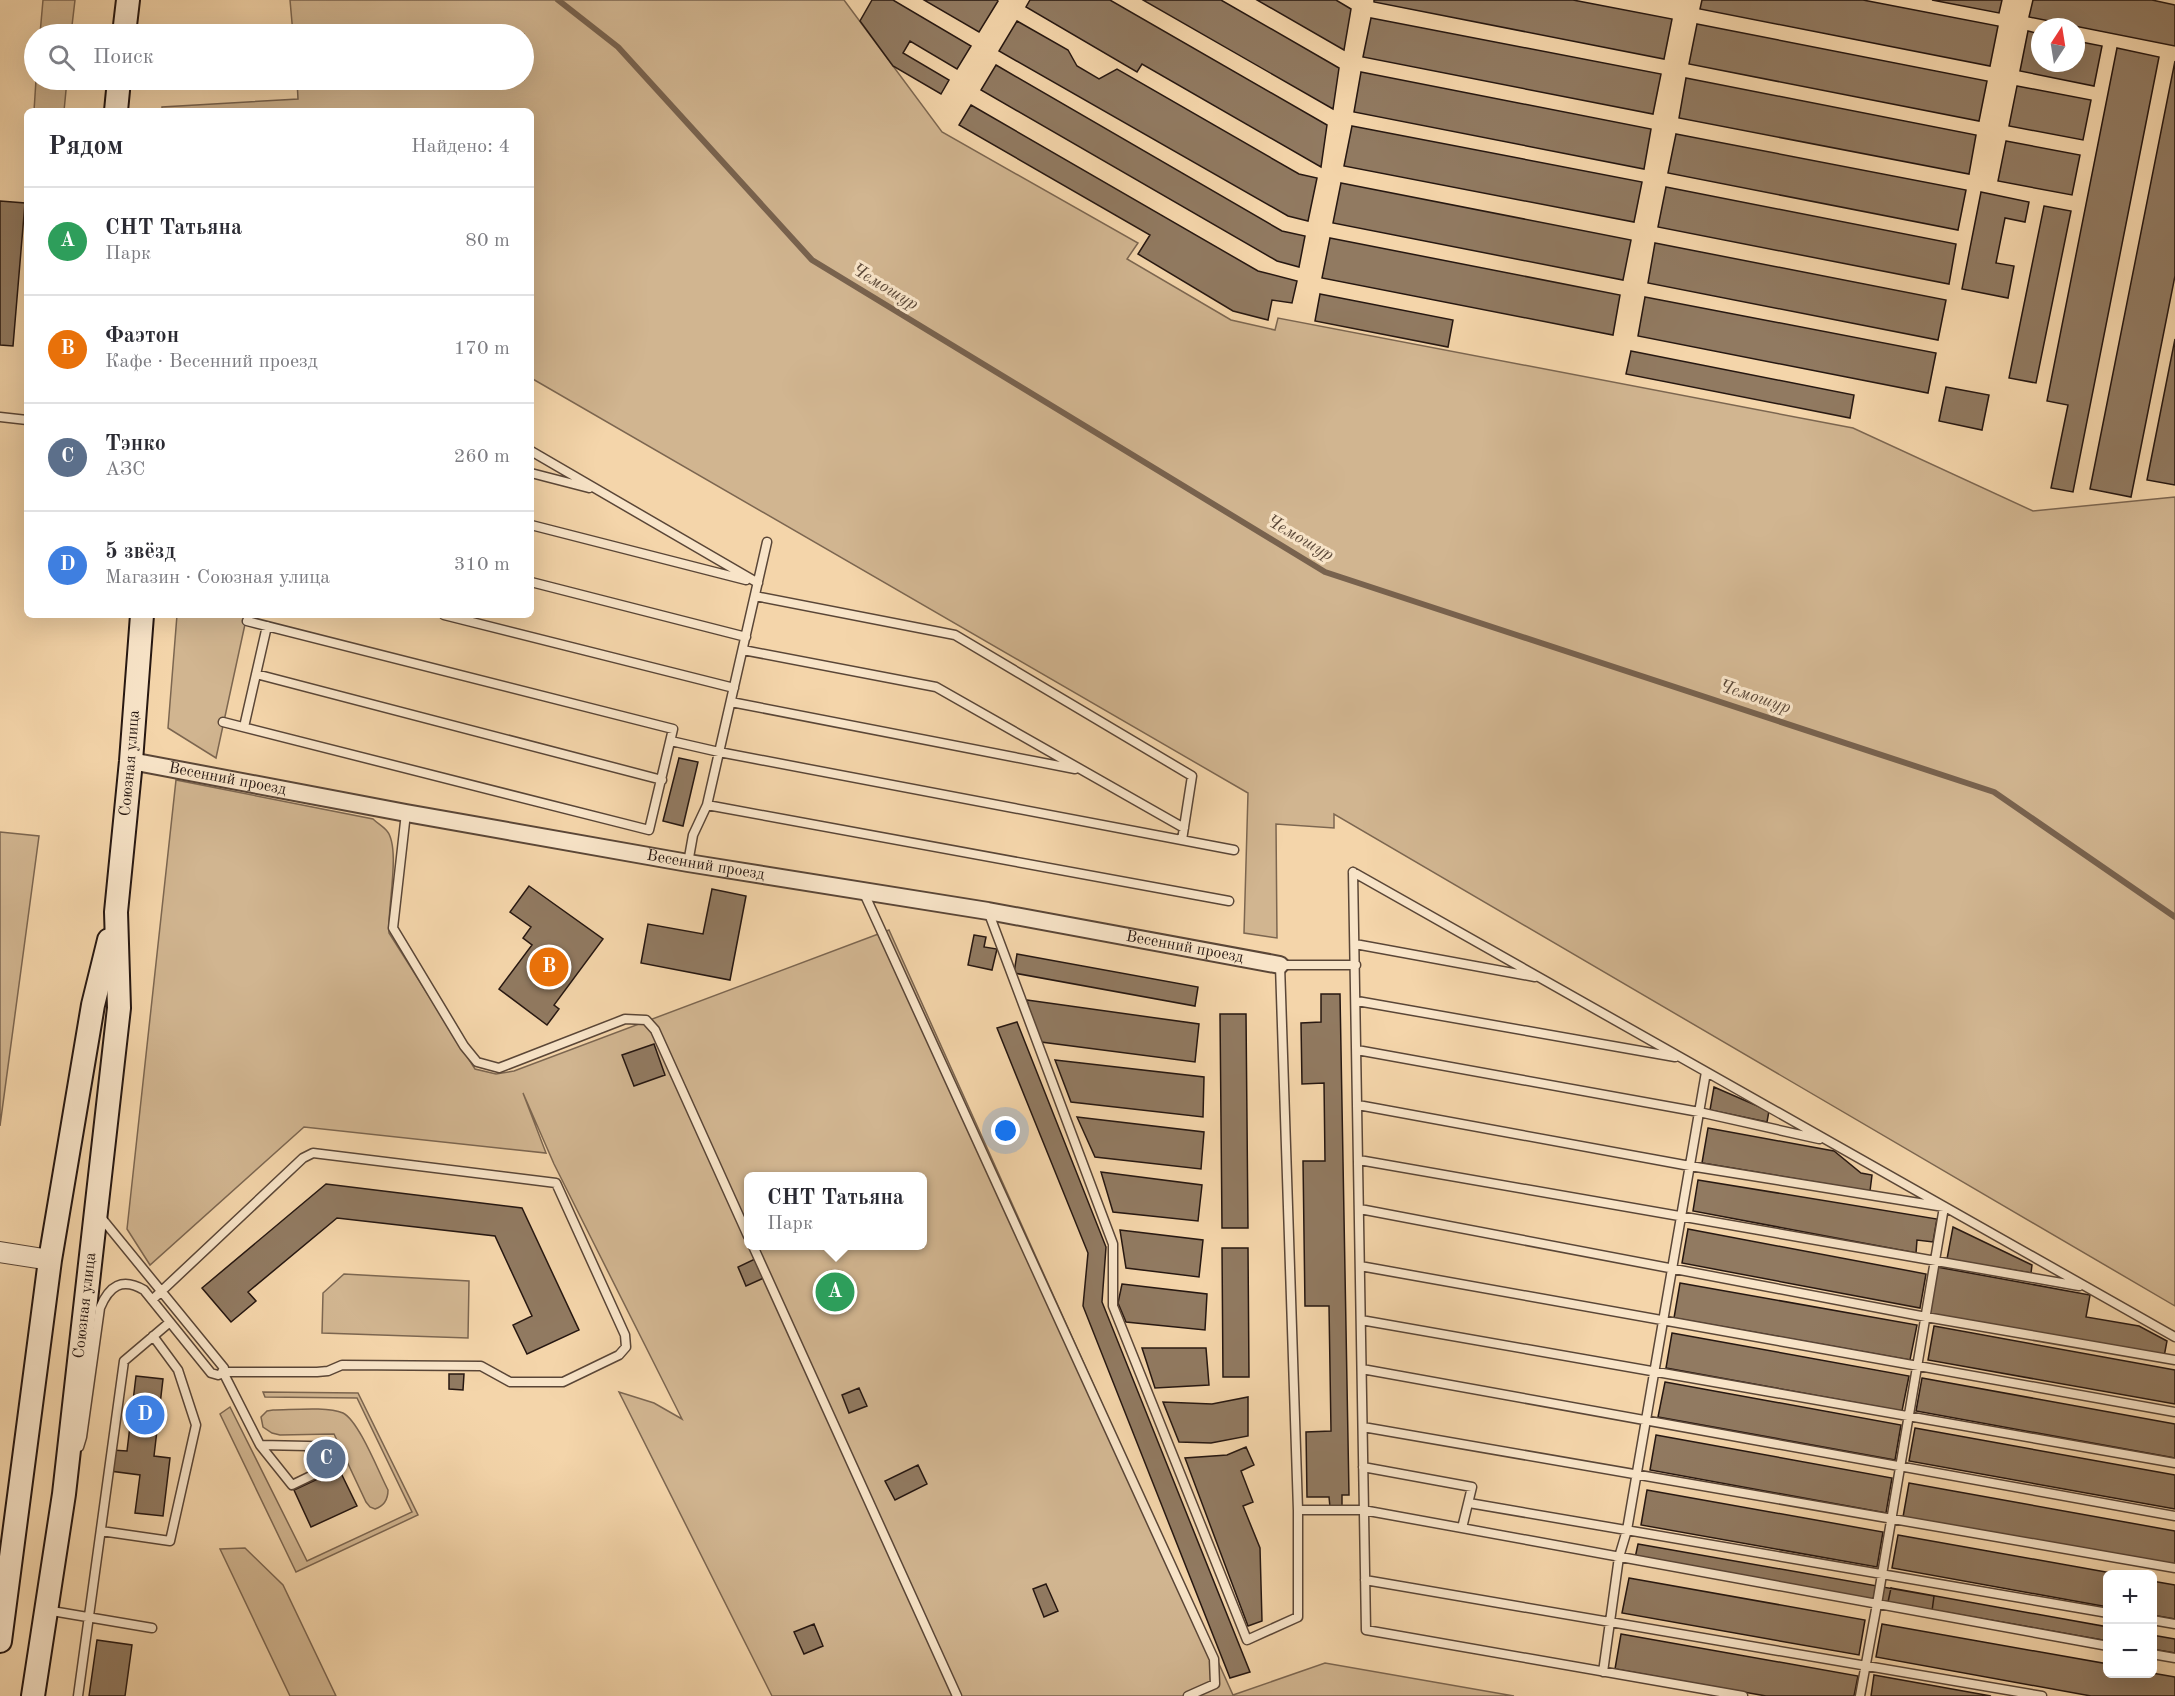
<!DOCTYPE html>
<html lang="ru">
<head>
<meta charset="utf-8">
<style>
  :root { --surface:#fff; --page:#f7f7f7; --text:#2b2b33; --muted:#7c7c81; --line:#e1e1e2; --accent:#8f2418 }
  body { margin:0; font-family:"Old Standard TT",serif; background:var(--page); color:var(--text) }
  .controls { position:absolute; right:18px; bottom:18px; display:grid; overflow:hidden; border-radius:9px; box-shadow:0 6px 24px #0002 }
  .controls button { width:54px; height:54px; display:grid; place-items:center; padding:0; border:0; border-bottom:2px solid var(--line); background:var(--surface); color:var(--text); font:30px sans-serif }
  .compass { position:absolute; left:2031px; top:18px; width:54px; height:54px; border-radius:50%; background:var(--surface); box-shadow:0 6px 24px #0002; rotate:12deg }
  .you { position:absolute; left:1006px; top:1131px; width:21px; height:21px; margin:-15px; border:4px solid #fff; border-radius:50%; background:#1a73e8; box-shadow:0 0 0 9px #1a73e833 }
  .badge { display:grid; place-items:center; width:39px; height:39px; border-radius:50%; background:var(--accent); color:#fff; font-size:20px; font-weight:700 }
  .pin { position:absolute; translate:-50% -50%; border:3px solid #fff; box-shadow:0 2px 6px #0006 }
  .popup { position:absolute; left:744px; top:1172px; width:183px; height:78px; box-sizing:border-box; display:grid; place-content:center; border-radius:9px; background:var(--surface); filter:drop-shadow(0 2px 4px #0005); font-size:20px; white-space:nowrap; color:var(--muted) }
  .popup b { font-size:22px; color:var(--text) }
  .popup::after { content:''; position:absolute; left:50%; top:100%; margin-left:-12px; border:12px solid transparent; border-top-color:var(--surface) }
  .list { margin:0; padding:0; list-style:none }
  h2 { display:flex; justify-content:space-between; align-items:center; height:78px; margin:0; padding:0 24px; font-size:26px }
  h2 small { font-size:20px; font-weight:400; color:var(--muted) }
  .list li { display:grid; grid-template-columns:39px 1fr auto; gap:18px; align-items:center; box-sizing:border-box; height:108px; padding:0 24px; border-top:2px solid var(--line) }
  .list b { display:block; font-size:22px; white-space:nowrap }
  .list p { margin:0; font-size:20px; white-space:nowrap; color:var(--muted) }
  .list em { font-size:20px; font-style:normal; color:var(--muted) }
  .icon { flex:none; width:33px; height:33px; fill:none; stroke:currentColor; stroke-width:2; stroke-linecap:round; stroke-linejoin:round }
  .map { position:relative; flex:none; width:2175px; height:1696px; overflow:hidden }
  .search { position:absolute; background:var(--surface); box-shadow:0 6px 24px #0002; left:24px; top:24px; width:510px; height:66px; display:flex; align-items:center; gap:15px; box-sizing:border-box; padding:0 21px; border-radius:33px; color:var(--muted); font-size:22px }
  .panel { position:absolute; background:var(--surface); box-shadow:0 6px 24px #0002; left:24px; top:108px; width:510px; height:510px; border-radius:9px }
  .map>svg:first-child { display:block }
  .green { fill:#d1b590; stroke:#7c6650; stroke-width:1.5; fill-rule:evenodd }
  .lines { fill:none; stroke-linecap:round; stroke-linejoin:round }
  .stream { stroke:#78624e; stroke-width:6 }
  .building { fill:#917a61; stroke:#261711; stroke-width:1.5 }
  .service-casing { stroke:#5a4637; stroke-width:11 }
  .minor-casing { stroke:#5a4637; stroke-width:20 }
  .tertiary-casing { stroke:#5a4637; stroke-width:22 }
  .secondary-casing { stroke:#261711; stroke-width:26 }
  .service { stroke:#f8e4c8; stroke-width:8 }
  .minor { stroke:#f8e4c8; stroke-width:16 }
  .tertiary { stroke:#f8e4c8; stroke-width:20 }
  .secondary { stroke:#f8e4c8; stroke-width:22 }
  .labels { text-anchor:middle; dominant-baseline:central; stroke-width:6; stroke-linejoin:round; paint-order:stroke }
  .street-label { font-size:16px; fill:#261711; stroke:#f8e4c8 }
  .water-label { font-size:18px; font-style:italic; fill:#5c4939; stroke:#f8e4c8 }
</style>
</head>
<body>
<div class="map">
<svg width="2175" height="1696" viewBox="0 0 2175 1696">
  <rect width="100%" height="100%" fill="#f4d5aa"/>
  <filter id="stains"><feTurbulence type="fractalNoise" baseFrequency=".00333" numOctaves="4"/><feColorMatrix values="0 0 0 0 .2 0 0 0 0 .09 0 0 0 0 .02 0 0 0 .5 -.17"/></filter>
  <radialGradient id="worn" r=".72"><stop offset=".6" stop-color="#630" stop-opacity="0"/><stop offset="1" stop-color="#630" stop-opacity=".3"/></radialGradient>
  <path class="green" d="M43,0H75L71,34H40Z
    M290,0H844L942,132L1138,243L1127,259L1231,320L1275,330L1278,318L1853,428L2033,511L2175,497V1306L1334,814V828L1276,824L1277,938L1244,933L1248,793L531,378V111H162V107L298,99L297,80H524V34H293Z
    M36,80H67L64,111H34Z
    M177,615H247L216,758L168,728Z
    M176,780L373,819C377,823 384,827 387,831C401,848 387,909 389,933L475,1069L496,1074L514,1071L889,930L1233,1695L1325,1663L1514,1696H772L619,1392L654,1403L682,1419L554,1164L523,1093L546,1153L304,1127L150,1265L127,1229ZM748,1176H922V1246H748Z
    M0,832L39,836L0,1126Z
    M344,1274L469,1281L468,1338L322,1333L323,1293Z
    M263,1392L358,1393L418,1515L296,1572L220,1414L230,1407L307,1561L412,1512L357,1398L265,1397Z
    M273,1410C291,1410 327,1406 343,1413C359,1421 379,1473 388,1490C388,1500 384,1506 375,1509L370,1507L366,1502L334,1434L280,1435L272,1433L263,1427L261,1417L267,1411Z
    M245,1548L283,1585L336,1696H290L220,1549Z"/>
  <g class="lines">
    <path class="stream" d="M558,0L618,47L812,260L1325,572L1994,792L2175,917"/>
  </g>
  <path class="building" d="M872,0H893L971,46L957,69L910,41L903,53L949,80L941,94L893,66L860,21Z
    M924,0H997L998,1L979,32Z
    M1030,0H1110L1327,125L1321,167L1142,64L1137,72L1026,7Z
    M1143,0H1221L1339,68L1333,109Z
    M1257,0H1336L1351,9L1344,50Z
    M1374,0H1573L1672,19L1664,59L1374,2Z
    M1702,0H1863L1998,26L1990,66L1700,9Z
    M1932,0H2002L1999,13Z
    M2033,0H2152L2175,5V46L2029,17Z
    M1371,18L1661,74L1653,114L1363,57Z
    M1017,21L1068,50L1077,66L1099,79L1117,69L1299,174L1317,178L1308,221L1288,216L999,51Z
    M1697,24L1987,81L1979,121L1689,64Z
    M249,25V34H177V29Z
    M2028,31L2040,34V63H2076V41L2102,46L2094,86L2020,71Z
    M2117,48L2159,57L2073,492L2051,488L2068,405L2047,401Z
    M2175,61V276L2131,497L2090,489Z
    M996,65L1282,231L1305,236L1299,267L1277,261L981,90Z
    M1361,72L1651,129L1644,169L1354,112Z
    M1686,78L1976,135L1969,174L1679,118Z
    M180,80H252V83L180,86Z
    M2017,86L2091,100L2083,140L2009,126Z
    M971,105L1258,271L1297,281L1292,303L1272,300L1268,320L1233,311L1138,254L1150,235L959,125Z
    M1352,126L1642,182L1634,222L1344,166Z
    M1676,134L1966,190L1958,230L1668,173Z
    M2006,141L2080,155L2072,195L1998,181Z
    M1341,183L1631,240L1623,280L1333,223Z
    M1666,187L1956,244L1949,284L1658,227Z
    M1981,192L2029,202L2025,222L2005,218L1996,263L2014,266L2008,298L1962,289Z
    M0,201L25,203L13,346L0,345Z
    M2044,206L2071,211L2036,383L2009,378Z
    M1330,238L1620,295L1613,335L1322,278Z
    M1655,243L1946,300L1938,340L1648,283Z
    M1320,294L1453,320L1448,347L1315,321Z
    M1645,297L1936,353L1928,393L1638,336Z
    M2175,339V485L2147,480Z
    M1631,351L1854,395L1850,418L1626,374Z
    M1946,387L1989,395L1982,430L1939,421Z
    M679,758L698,762L683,826L663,821Z
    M529,886L603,939L554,1005L559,1009L547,1025L499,989L532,945L523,938L531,927L510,912Z
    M712,889L746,896L730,980L641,963L648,924L703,934Z
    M974,935L986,937L984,947L997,949L992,970L968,965Z
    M1017,954L1198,987L1195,1006L1014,973Z
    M1321,994H1340L1349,1495H1342V1507H1330L1329,1497H1307L1306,1432L1331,1431L1329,1306H1305L1303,1161H1325L1324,1083L1302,1084L1301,1023L1321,1022Z
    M1027,1000L1199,1024L1195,1062L1041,1042L1032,1023Z
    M1220,1014H1246L1248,1228H1222Z
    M1017,1022L1106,1247L1102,1302L1250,1672L1230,1678L1083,1306L1088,1253L997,1028Z
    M654,1044L665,1075L634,1086L622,1055Z
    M1055,1060L1204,1077L1203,1117L1071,1102Z
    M1714,1087L1769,1111L1767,1122L1710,1110Z
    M1077,1117L1204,1132L1201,1169L1095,1157Z
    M1708,1128L1834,1151L1861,1173L1872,1175L1870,1191L1702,1163Z
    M1101,1172L1202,1185L1198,1221L1113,1212Z
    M1698,1180L1937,1219L1933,1242L1917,1240L1916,1253L1693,1211Z
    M326,1184L522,1208L579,1330L527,1354L513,1325L532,1316L495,1236L337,1218L248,1292L256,1301L231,1322L202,1288Z
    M1953,1227L2032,1265L2031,1273L1947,1259Z
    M1688,1229L1926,1274L1920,1308L1682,1263Z
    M1120,1230L1203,1240L1199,1277L1126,1268Z
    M1222,1248H1248L1249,1377H1223Z
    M757,1258L766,1277L746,1286L738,1267Z
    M1937,1267L2090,1295L2086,1317L2139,1326L2167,1341L2164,1357L1929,1315Z
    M1680,1283L1917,1325L1910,1360L1674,1318Z
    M1122,1284L1207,1294L1205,1330L1126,1322L1118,1303Z
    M1934,1326L2175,1370V1404L1928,1360Z
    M1672,1333L1909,1376L1902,1411L1666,1368Z
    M1142,1348H1206L1209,1385L1155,1388Z
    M449,1374H464L463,1390L449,1389Z
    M136,1376L163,1379L154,1456L170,1458L163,1516L135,1513L140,1475L110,1471L112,1450L127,1451Z
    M1922,1378L2175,1424V1458L1916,1411Z
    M1665,1382L1901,1425L1895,1460L1658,1417Z
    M859,1388L867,1406L849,1413L842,1395Z
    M1248,1397V1436L1211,1443L1179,1442L1163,1402L1212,1404Z
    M1915,1428L2175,1475V1509L1909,1461Z
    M1656,1435L1892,1478L1886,1513L1650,1470Z
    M1246,1447L1254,1465L1241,1471L1253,1502L1243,1506L1260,1548L1262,1621L1248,1626L1185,1458L1227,1455Z
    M918,1465L927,1484L895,1500L885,1481Z
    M339,1469L357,1506L311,1527L294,1490Z
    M1909,1483L2175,1531V1565L1903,1517Z
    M1647,1490L1883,1532L1877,1567L1641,1525Z
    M1898,1535L2117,1574H2108V1607L1892,1568Z
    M1638,1544L1934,1596L1932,1611L1635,1558Z
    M1629,1578L1865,1620L1859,1655L1622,1613Z
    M2152,1581L2175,1585V1619L2152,1615Z
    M1046,1584L1058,1611L1044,1617L1033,1589Z
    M1891,1588L2108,1627V1641L1888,1602Z
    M814,1624L823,1646L804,1654L794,1632Z
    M1882,1624L2108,1664V1674L2152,1673L2175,1677V1696H2091L1876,1657Z
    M1621,1634L1858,1676L1854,1696H1766L1615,1669Z
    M2152,1635L2175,1639V1653L2152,1649Z
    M97,1640L132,1645L125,1696H89Z
    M1874,1675L1991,1696H1871Z"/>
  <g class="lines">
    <defs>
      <path id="service" d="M0,417L27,420
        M531,451L758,583
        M531,473L589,488
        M531,525L746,580
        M531,582L746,637
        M755,596L955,635L1192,776L1182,840
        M444,615L734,688
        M743,650L936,687L1184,828
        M256,674L662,780
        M731,702L1075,769
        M223,722L649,830L673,729L247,621
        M244,727L267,626
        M671,741L719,752L1234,850
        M707,805L1229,901
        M406,813L393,928L464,1046L477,1062L499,1068L625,1019L646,1020L655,1030L748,1236
        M688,863L693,835L707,805L767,542
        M1353,872L1366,1630L1743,1696
        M1353,872L2175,1337
        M863,891L1214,1659L1215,1684L1188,1696
        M988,911L1113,1244V1306L1247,1640L1298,1617V1510L1280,965H1356
        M1355,944L1535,977
        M1357,1001L1675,1057
        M1357,1050L1699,1112L1819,1139
        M1358,1105L1690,1166L1944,1207L1877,1604L1860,1696
        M1359,1160L2079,1286
        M1360,1209L1926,1317L2175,1360
        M753,1246L957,1696
        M1360,1266L2175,1412
        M152,1300L303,1158L313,1153L556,1183L625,1335L626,1347L619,1355L563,1382H510L481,1366L342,1365L328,1371L317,1372H223L260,1445L308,1446L319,1472L292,1485L260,1445
        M1361,1320L2175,1463
        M1362,1369L2175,1516
        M1363,1427L2175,1568
        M308,1446L330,1447L340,1463L319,1472
        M79,1447L82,1437L100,1308C109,1286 122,1277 144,1290L211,1373L218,1375L221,1374L224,1368L99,1215
        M1363,1467L1472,1487L1462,1528
        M1469,1503L2108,1613
        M1298,1510H1363L2108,1646
        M101,1531L170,1541L196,1425L178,1370L153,1336
        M1365,1580L2042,1696
        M46,1610L152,1628
        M2152,1620L2175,1624
        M2152,1654L2175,1658
        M1603,1672L1619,1557L1627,1530L1706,1072
        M78,1696L124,1361L170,1322"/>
      <g id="minor">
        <path id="s1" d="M131,761L406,813L688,863L988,911L1280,965"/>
      </g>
      <path id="tertiary" d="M0,1252L50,1260"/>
      <g id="secondary">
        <path d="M124,34L128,0"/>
        <path d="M116,111L119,80"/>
        <path d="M0,1641L50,1260L93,1005L109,940"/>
        <path id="s2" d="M33,1696L64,1494L119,1008L116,912L131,761L142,615"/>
      </g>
    </defs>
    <use href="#service" class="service-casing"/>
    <use href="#minor" class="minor-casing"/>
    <use href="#tertiary" class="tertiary-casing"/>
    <use href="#secondary" class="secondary-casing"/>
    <use href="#service" class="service"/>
    <use href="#minor" class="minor"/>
    <use href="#tertiary" class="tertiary"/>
    <use href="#secondary" class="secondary"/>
  </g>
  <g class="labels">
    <g class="street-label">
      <text stroke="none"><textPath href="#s2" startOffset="939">Союзная улица</textPath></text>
      <text stroke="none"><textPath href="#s1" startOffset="98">Весенний проезд</textPath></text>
      <text stroke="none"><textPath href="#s1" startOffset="584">Весенний проезд</textPath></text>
      <text stroke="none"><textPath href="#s1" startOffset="1070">Весенний проезд</textPath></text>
      <text stroke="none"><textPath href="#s2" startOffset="394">Союзная улица</textPath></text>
    </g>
    <g class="water-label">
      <text transform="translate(885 287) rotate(31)">Чемошур</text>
      <text transform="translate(1300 538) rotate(30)">Чемошур</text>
      <text transform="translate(1755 697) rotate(18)">Чемошур</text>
    </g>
  </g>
  <rect width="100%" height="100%" filter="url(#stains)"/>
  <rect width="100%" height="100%" fill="url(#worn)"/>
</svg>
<div class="controls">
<button>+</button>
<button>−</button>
</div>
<svg class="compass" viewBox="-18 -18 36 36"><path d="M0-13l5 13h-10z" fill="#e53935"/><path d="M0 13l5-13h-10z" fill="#7c7c81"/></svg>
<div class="you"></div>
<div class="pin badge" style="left:835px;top:1292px;background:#2e9e5b">A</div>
<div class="popup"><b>СНТ Татьяна</b>Парк</div>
<div class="pin badge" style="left:549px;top:967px;background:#e8710a">B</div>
<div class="pin badge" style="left:326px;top:1459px;background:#5c6f8a">C</div>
<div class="pin badge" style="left:145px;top:1415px;background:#3f7fe0">D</div>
<div class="search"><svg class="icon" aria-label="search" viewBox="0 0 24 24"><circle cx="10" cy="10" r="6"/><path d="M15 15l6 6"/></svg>Поиск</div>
<section class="panel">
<h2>Рядом<small>Найдено: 4</small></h2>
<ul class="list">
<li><span class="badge" style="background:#2e9e5b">A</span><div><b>СНТ Татьяна</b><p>Парк</p></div><em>80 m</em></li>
<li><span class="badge" style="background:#e8710a">B</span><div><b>Фаэтон</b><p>Кафе · Весенний проезд</p></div><em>170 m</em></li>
<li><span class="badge" style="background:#5c6f8a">C</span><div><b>Тэнко</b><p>АЗС</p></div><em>260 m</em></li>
<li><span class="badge" style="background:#3f7fe0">D</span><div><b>5 звёзд</b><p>Магазин · Союзная улица</p></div><em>310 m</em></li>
</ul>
</section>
</div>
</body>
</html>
